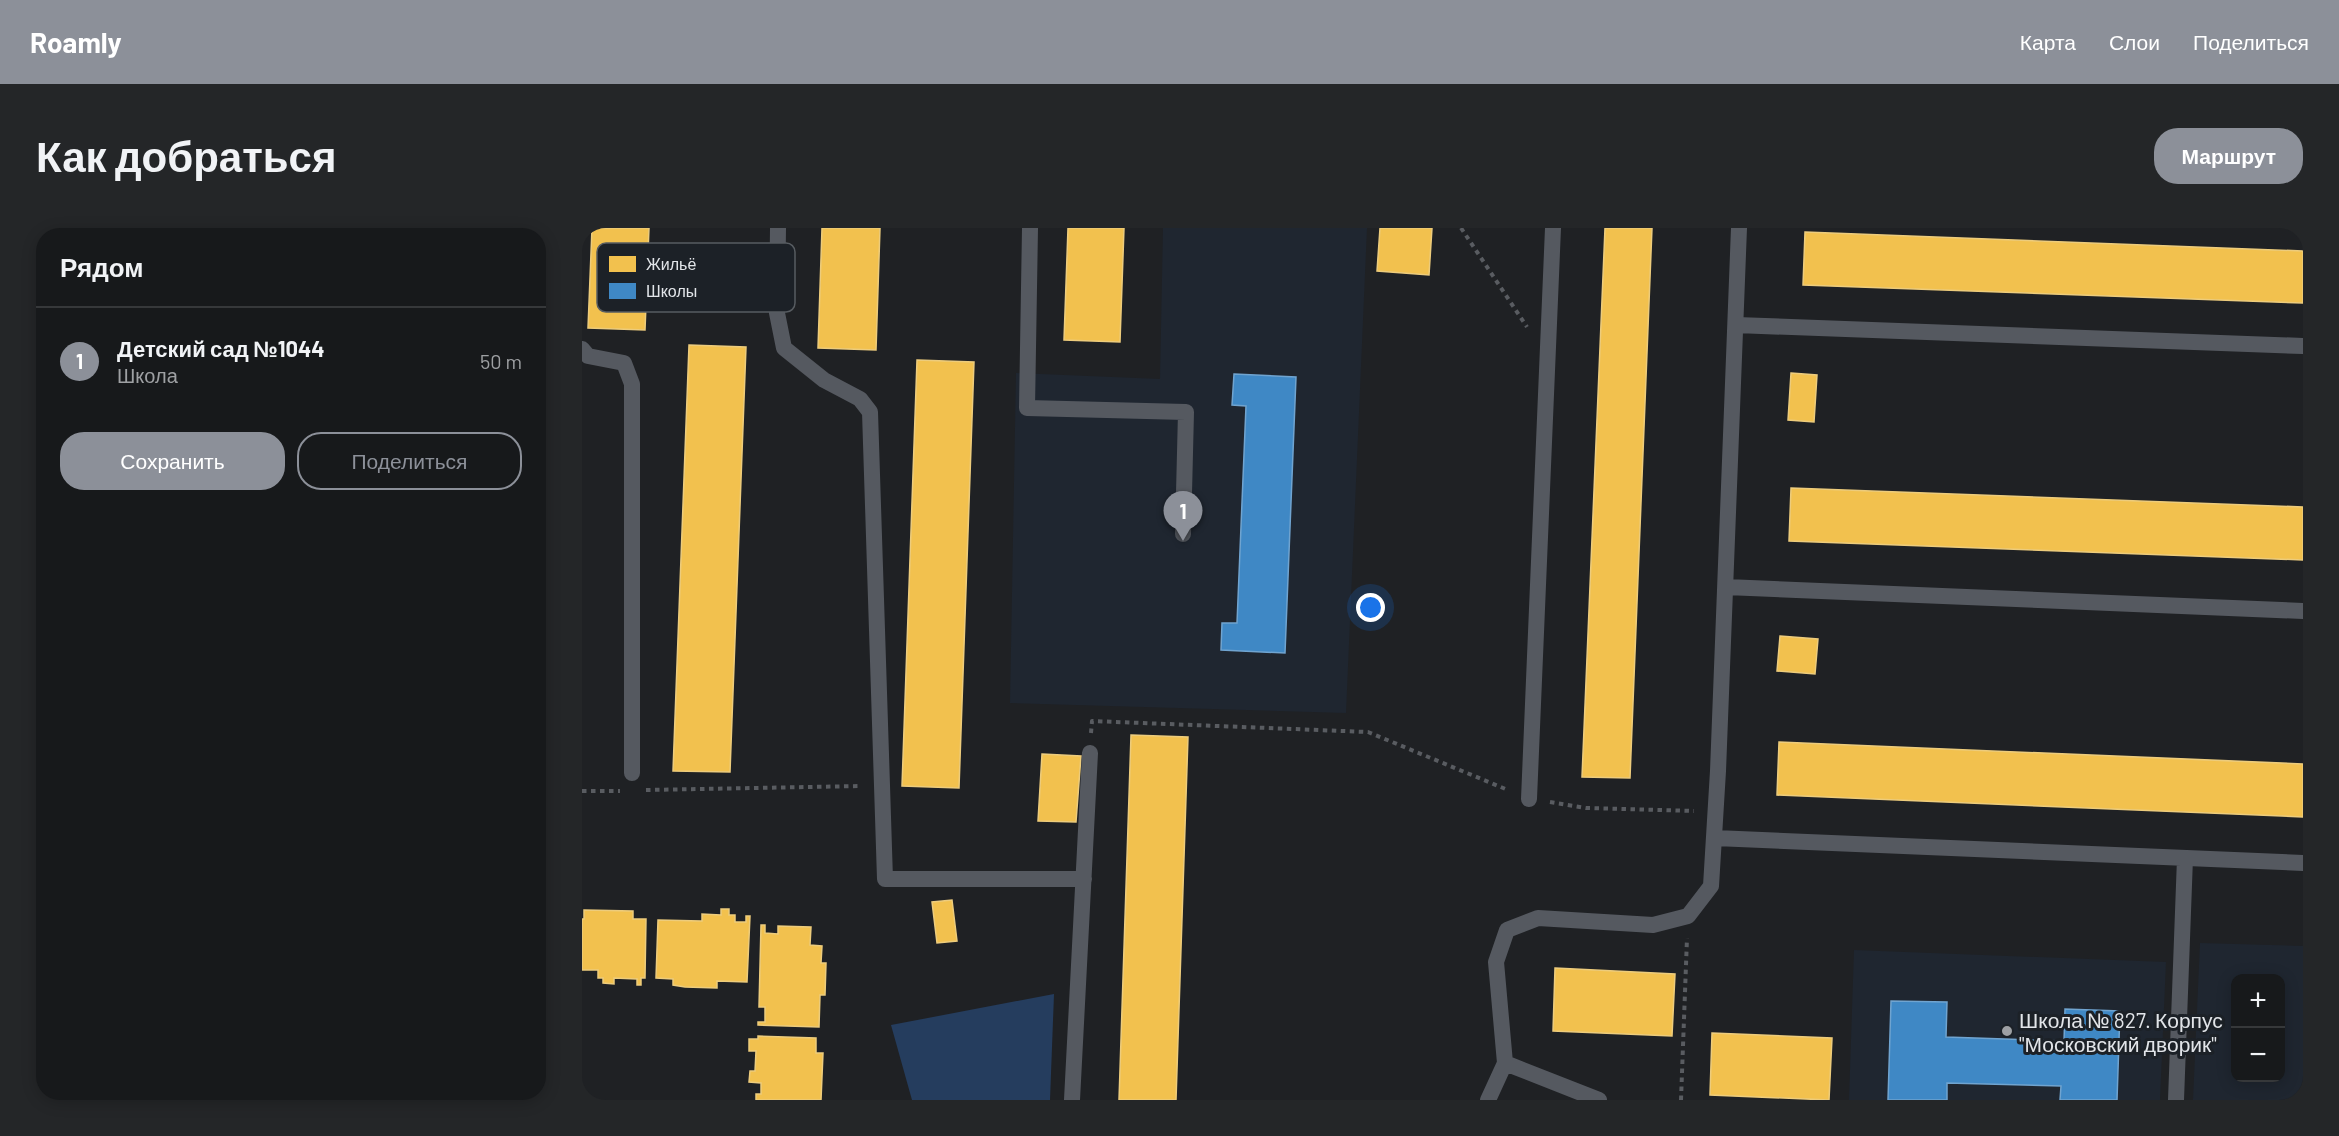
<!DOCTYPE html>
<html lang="ru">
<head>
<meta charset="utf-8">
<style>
  :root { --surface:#17191b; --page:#242628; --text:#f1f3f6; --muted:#9ea0a3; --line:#36383a; --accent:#8c9099 }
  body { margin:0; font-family:Barlow,sans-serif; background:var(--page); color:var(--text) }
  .controls { position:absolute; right:18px; bottom:18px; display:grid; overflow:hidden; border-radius:12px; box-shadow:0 3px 15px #0003 }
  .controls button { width:54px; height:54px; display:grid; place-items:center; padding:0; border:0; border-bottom:2px solid var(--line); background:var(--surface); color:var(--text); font:30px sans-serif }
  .you { position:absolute; left:789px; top:380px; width:21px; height:21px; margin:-15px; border:4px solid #fff; border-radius:50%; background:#1a73e8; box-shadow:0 0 0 9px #1a73e833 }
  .badge { display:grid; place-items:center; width:39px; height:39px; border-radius:50%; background:var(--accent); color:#fff; font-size:20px; font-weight:700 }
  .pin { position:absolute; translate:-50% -50px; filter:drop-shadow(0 2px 3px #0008) }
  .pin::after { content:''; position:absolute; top:32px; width:21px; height:18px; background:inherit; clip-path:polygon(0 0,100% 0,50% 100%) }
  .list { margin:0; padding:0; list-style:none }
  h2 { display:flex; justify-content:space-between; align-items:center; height:78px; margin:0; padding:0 24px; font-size:26px }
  h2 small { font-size:20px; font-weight:400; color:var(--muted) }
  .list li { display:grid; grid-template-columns:39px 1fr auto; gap:18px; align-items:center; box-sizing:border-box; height:108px; padding:0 24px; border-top:2px solid var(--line) }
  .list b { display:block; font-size:22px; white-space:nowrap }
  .list p { margin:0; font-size:20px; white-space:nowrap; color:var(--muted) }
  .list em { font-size:20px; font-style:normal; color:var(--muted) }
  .actions { display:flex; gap:12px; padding:18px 24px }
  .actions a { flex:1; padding:14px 0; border:2px solid var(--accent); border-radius:24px; text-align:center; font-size:21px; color:var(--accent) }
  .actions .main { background:var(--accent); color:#fff }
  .map { position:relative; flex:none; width:1721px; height:872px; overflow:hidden; border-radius:24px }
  header { display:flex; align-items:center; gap:36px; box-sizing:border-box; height:84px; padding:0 30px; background:var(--accent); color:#fff }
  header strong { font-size:28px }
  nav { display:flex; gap:33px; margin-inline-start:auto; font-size:21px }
  .intro { display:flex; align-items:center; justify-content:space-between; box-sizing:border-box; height:144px; padding:0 36px }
  h1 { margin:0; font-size:42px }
  .button { padding:15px 27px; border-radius:24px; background:var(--accent); color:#fff; font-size:21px; font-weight:700 }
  main { display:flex; gap:36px; padding:0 36px }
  aside { flex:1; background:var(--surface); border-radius:24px; box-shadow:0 3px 15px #0003 }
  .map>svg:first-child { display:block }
  .built { fill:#1f2630; fill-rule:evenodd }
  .green { fill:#253d5e }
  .homes { fill:#f2c14e; stroke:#edcc7c; stroke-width:1.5 }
  .schools { fill:#3f88c5; stroke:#70a4d0; stroke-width:1.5 }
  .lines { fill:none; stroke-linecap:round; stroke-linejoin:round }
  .path { stroke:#595c61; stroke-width:4; stroke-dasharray:4.5 4.5; stroke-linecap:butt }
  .lane { stroke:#555960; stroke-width:16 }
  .poi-dot { fill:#9ea0a4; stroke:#1c2127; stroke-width:2 }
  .labels { text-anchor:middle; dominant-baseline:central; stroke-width:6; stroke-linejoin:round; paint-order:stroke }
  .poi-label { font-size:21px; fill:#e2e5e9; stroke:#1c2127; text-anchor:start }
  .key { fill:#1c2127; stroke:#575c61; stroke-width:1.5 }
  .key-label { font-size:16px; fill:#e2e5e9 }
</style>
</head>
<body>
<header>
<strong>Roamly</strong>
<nav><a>Карта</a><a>Слои</a><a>Поделиться</a></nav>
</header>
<div class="intro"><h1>Как добраться</h1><a class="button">Маршрут</a></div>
<main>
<aside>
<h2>Рядом<small></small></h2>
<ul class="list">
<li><span class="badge">1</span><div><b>Детский сад №1044</b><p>Школа</p></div><em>50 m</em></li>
</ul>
<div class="actions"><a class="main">Сохранить</a><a>Поделиться</a></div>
</aside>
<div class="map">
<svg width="1721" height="872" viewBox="0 0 1721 872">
  <rect width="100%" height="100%" fill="#1f2124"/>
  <path class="built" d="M581,0H785L764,485L428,475L434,145L578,151Z
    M1618,715L1721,718V872H1611ZM1654,750H1698V850H1654Z
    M1272,722L1584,734L1578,872H1267Z"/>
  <path class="green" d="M472,766L468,872H330L309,797Z"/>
  <path class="homes" d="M10,0H67L63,102L6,100Z
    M240,0H298L294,122L236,120Z
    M486,0H542L538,114L482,112Z
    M798,0H850L847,47L795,43Z
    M1023,0H1070L1048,550L1000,549Z
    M1223,4L1721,23V75L1221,57Z
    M107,117L164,119L148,544L91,543Z
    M335,132L392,134L377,560L320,558Z
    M1209,145L1235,147L1232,194L1206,192Z
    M1209,260L1721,279V332L1207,313Z
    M1198,408L1236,411L1233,446L1195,443Z
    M549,507L606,509L594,872H537Z
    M1197,514L1721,536V589L1195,567Z
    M460,526L499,528L494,594L456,593Z
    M370,672L375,713L355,715L350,674Z
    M139,681H147V687H153V694H164V688H168L165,754L135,753V760L103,759L91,757V751L74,750L76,692L120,693V686L139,687Z
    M2,682L51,683V691H64L63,750H59V757H55V751L32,750V756L21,755V750H16V742H0V691H2Z
    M179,697H183V705L196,706V698L229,699L228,717L240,718L239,735H244L243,767H238L237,799L176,797V794H183V779H177Z
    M973,740L1093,746L1090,808L971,803Z
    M1130,805L1250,810L1247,872L1128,867Z
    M176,808L234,810V825H241L239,872H174V866H179V855L167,854L168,843H173L174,823H167V811H176Z"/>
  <path class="schools" d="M652,146L714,149L703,425L639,422L640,395H655L664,178L650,177Z
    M1309,773L1365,774L1364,809L1482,813L1483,781L1538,783L1535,872H1478L1479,858L1365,855V872H1306Z"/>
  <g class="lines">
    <path class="path" d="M879,0L945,99
      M509,505L510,493L786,504L926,562
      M64,562L278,558
      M0,563H38
      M968,574L1004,580L1112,583
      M1099,872L1105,710"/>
    <path class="lane" d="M196,0L195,85L202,120L242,152L278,171L288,184L303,651H502
      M448,0L445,180L604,184L601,306
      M1154,97L1721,118
      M0,121L6,128L42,135L50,156V545
      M1144,359L1721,383
      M947,571L971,0
      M1133,610L1721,635
      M490,872L508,525
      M906,872L923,835
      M1017,872L923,835L914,734L925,702L956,690L1071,697L1106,688L1129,658L1136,543L1157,0
      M1594,872L1603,630"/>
  </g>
  <circle class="poi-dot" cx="1425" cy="803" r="6"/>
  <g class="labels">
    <g class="poi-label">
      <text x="1437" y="791">Школа № 827. Корпус<tspan x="1437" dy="24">"Московский дворик"</tspan></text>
    </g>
  </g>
  <rect x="15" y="15" width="198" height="69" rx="9" class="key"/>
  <rect x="27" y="28" width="27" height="16" fill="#f2c14e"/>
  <rect x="27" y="55" width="27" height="16" fill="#3f88c5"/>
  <g class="key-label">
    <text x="64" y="42">Жильё</text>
    <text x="64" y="69">Школы</text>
  </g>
</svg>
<div class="controls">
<button>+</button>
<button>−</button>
</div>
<div class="you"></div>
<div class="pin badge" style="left:601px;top:313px">1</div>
</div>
</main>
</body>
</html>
